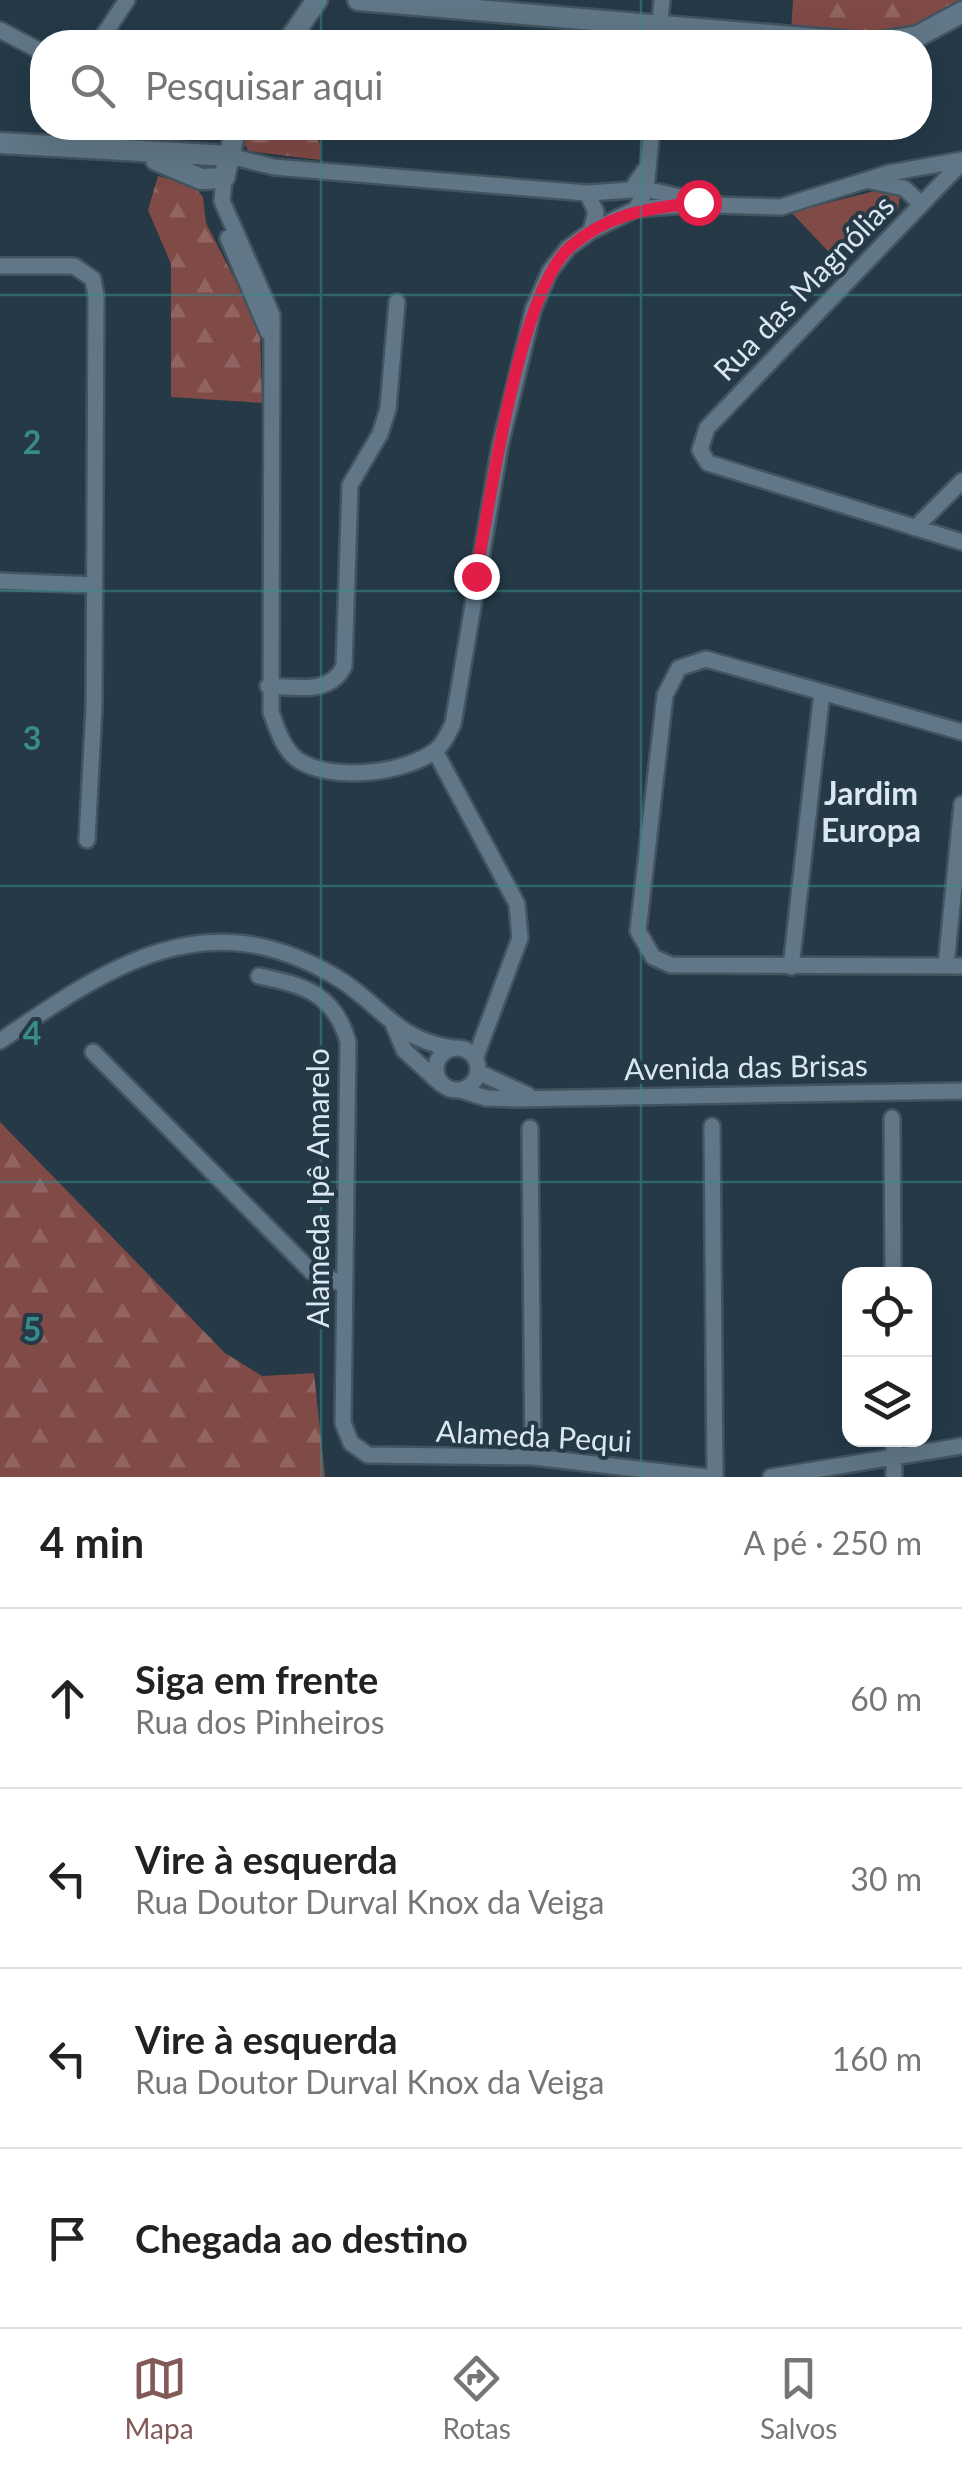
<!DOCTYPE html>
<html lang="pt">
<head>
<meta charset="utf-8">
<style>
  :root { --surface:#fff; --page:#f6f6f6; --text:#222; --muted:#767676; --line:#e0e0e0; --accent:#815956 }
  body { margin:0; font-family:Lato,sans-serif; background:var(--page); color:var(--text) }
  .controls { position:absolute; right:30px; bottom:30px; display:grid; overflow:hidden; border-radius:20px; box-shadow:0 10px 40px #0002 }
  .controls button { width:90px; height:90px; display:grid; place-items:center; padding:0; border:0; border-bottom:2px solid var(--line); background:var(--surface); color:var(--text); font:50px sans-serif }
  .stop { position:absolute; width:30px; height:30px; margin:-22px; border:8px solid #e11d48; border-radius:50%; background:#fff }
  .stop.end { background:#e11d48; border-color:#fff; box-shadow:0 2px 10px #0008 }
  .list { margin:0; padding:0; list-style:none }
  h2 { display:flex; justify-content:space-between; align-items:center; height:130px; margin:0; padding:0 40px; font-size:42px }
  h2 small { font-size:32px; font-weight:400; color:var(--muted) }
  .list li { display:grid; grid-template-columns:65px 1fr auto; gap:30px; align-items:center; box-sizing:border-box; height:180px; padding:0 40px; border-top:2px solid var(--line) }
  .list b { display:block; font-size:38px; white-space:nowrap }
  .list p { margin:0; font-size:32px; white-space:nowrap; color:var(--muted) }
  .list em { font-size:32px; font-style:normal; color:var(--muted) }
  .icon { flex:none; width:55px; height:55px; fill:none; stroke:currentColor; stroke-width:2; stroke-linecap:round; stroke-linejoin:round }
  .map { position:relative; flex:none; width:962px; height:1477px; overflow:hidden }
  .search { position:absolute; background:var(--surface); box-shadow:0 10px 40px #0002; left:30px; right:30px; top:30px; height:110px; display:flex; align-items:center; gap:25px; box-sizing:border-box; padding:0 35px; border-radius:40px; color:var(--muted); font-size:38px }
  .sheet { height:850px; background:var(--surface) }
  nav { display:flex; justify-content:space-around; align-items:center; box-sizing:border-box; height:140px; border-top:2px solid var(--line); background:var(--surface); font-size:28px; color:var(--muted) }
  nav a { display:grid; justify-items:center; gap:5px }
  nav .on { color:var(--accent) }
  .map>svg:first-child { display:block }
  .forest { fill:url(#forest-firs) }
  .green { fill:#804a46 }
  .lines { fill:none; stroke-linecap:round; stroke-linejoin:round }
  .street-casing { stroke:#435460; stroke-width:20 }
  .secondary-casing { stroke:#435460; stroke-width:25 }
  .street { stroke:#617787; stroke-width:15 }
  .secondary { stroke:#617787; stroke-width:20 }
  .route { stroke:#e11d48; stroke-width:12 }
  .grid { fill:none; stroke:#388d88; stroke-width:2.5; stroke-opacity:0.55 }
  .labels { text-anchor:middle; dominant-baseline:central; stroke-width:8; stroke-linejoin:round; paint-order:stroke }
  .street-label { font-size:30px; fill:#dbe7f0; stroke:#253947 }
  .neighbourhood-label { font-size:32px; font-weight:bold; fill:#dbe7f0; stroke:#253947 }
  .grid-label { font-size:32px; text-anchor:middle; font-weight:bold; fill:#388d88; stroke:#253947; stroke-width:8; stroke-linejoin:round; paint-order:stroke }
</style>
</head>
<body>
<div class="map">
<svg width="962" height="1477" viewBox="0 0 962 1477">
  <defs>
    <pattern id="forest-firs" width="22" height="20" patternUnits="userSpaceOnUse" patternTransform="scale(2.5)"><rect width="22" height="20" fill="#804a46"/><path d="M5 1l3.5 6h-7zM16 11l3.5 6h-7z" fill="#916461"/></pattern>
  </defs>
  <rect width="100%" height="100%" fill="#253947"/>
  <path class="forest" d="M793,0H961C907,43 856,35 791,33Z
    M251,128H311L320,144V160L249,151L242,142Z
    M158,176L193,185L203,197L206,223L260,329L262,403L171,397V264L148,210Z
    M0,1122L225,1353L262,1376L314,1373L325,1477H0Z"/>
  <path class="green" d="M891,187L900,194L898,211L839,263L791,212Z"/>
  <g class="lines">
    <defs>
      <path id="street" d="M0,30L42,52
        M99,42L127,0
        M658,42L662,0
        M230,156L274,167L587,193L596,212L591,231
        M962,162L707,428L700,450L708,463L962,542
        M224,178L222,201L272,315L271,712C277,729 283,749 298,760C331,782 405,774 436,750C444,744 448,733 453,724L500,446L533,310L550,271L568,248L591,231L636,209L646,189L652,128
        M871,181L904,188L920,203
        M646,189L714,205L781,207L889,173L962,160
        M587,193L631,190L645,170
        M636,209L684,205
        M228,238L268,332
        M0,266H74L93,279L96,296L94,707L87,840
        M915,528L962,481
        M0,581L94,585
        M268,686C295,687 331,695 344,666L350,485L380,434L388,409L397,302
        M962,732L706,659L679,668L665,695L638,931L653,957L671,965L962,966
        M435,751L517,904L520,938L475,1059
        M946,966L962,804
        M791,967L822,692
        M259,976C304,985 335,994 348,1042L343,1423L351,1443L368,1455L533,1457L707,1477
        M394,1026L404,1050L441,1084
        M0,1041C110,966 205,899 336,977C381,1004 394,1039 452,1048
        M436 1069a21 21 0 1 1 42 0a21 21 0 1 1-42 0Z
        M93,1052L311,1271L343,1284
        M478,1072L528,1095
        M460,1090L486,1098L516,1099L962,1091
        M892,1118L893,1274
        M712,1126L715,1477
        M530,1128L533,1457
        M894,1440V1477
        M771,1477L962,1446"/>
      <path id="secondary" d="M358,0L853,42
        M288,42L317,0
        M882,42L918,36L962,12
        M0,143L230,156
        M156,160L201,179L224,178L236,128"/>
    </defs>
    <use href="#street" class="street-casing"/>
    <use href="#secondary" class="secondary-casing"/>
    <use href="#street" class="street"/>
    <use href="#secondary" class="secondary"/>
  </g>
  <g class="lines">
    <path class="route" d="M476,576C490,502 518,294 570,247C610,212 649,209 698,202"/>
  </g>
  <path class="grid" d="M321,0V42M641,0V42M321,128V1477M641,128V1477M0,295H962M0,591H962M0,886H962M0,1182H962"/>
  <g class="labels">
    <g class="street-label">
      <text transform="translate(803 287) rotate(-46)">Rua das Magnólias</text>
      <text transform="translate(746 1066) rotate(-1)">Avenida das Brisas</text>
      <text transform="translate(317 1188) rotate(-90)">Alameda Ipê Amarelo</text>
      <text transform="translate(534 1435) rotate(3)">Alameda Pequi</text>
    </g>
    <g class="neighbourhood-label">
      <text x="871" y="792">Jardim<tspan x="871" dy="37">Europa</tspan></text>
    </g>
  </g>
  <g class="grid-label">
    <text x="32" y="454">2</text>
    <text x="32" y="750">3</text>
    <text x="32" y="1045">4</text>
    <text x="32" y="1341">5</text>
  </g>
</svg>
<div class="controls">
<button><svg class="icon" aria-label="locate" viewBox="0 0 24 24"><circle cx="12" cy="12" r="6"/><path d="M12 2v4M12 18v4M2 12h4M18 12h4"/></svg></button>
<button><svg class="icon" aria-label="layers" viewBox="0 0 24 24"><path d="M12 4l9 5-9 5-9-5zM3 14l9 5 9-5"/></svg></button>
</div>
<div class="stop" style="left:698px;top:202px"></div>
<div class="stop end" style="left:476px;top:576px"></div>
<div class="search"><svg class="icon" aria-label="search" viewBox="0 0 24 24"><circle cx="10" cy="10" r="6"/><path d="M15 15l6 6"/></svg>Pesquisar aqui</div>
</div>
<section class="sheet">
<h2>4 min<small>A pé · 250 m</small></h2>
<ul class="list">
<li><svg class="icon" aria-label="ahead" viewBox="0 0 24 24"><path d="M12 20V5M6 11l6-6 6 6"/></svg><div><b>Siga em frente</b><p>Rua dos Pinheiros</p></div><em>60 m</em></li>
<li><svg class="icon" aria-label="left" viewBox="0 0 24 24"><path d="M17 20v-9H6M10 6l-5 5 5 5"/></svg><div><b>Vire à esquerda</b><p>Rua Doutor Durval Knox da Veiga</p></div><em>30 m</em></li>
<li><svg class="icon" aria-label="left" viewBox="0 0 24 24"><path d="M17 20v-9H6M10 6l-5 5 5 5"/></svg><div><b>Vire à esquerda</b><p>Rua Doutor Durval Knox da Veiga</p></div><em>160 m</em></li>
<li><svg class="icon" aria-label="arrive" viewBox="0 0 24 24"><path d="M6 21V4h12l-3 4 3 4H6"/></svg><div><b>Chegada ao destino</b></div></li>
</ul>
</section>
<nav>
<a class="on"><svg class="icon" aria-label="map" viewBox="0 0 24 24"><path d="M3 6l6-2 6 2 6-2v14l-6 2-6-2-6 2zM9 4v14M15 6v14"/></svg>Mapa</a>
<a><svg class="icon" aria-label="directions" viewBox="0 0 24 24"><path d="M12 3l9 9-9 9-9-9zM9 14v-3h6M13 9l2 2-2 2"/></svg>Rotas</a>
<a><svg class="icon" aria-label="saved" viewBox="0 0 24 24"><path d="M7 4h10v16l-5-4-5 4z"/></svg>Salvos</a>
</nav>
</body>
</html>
